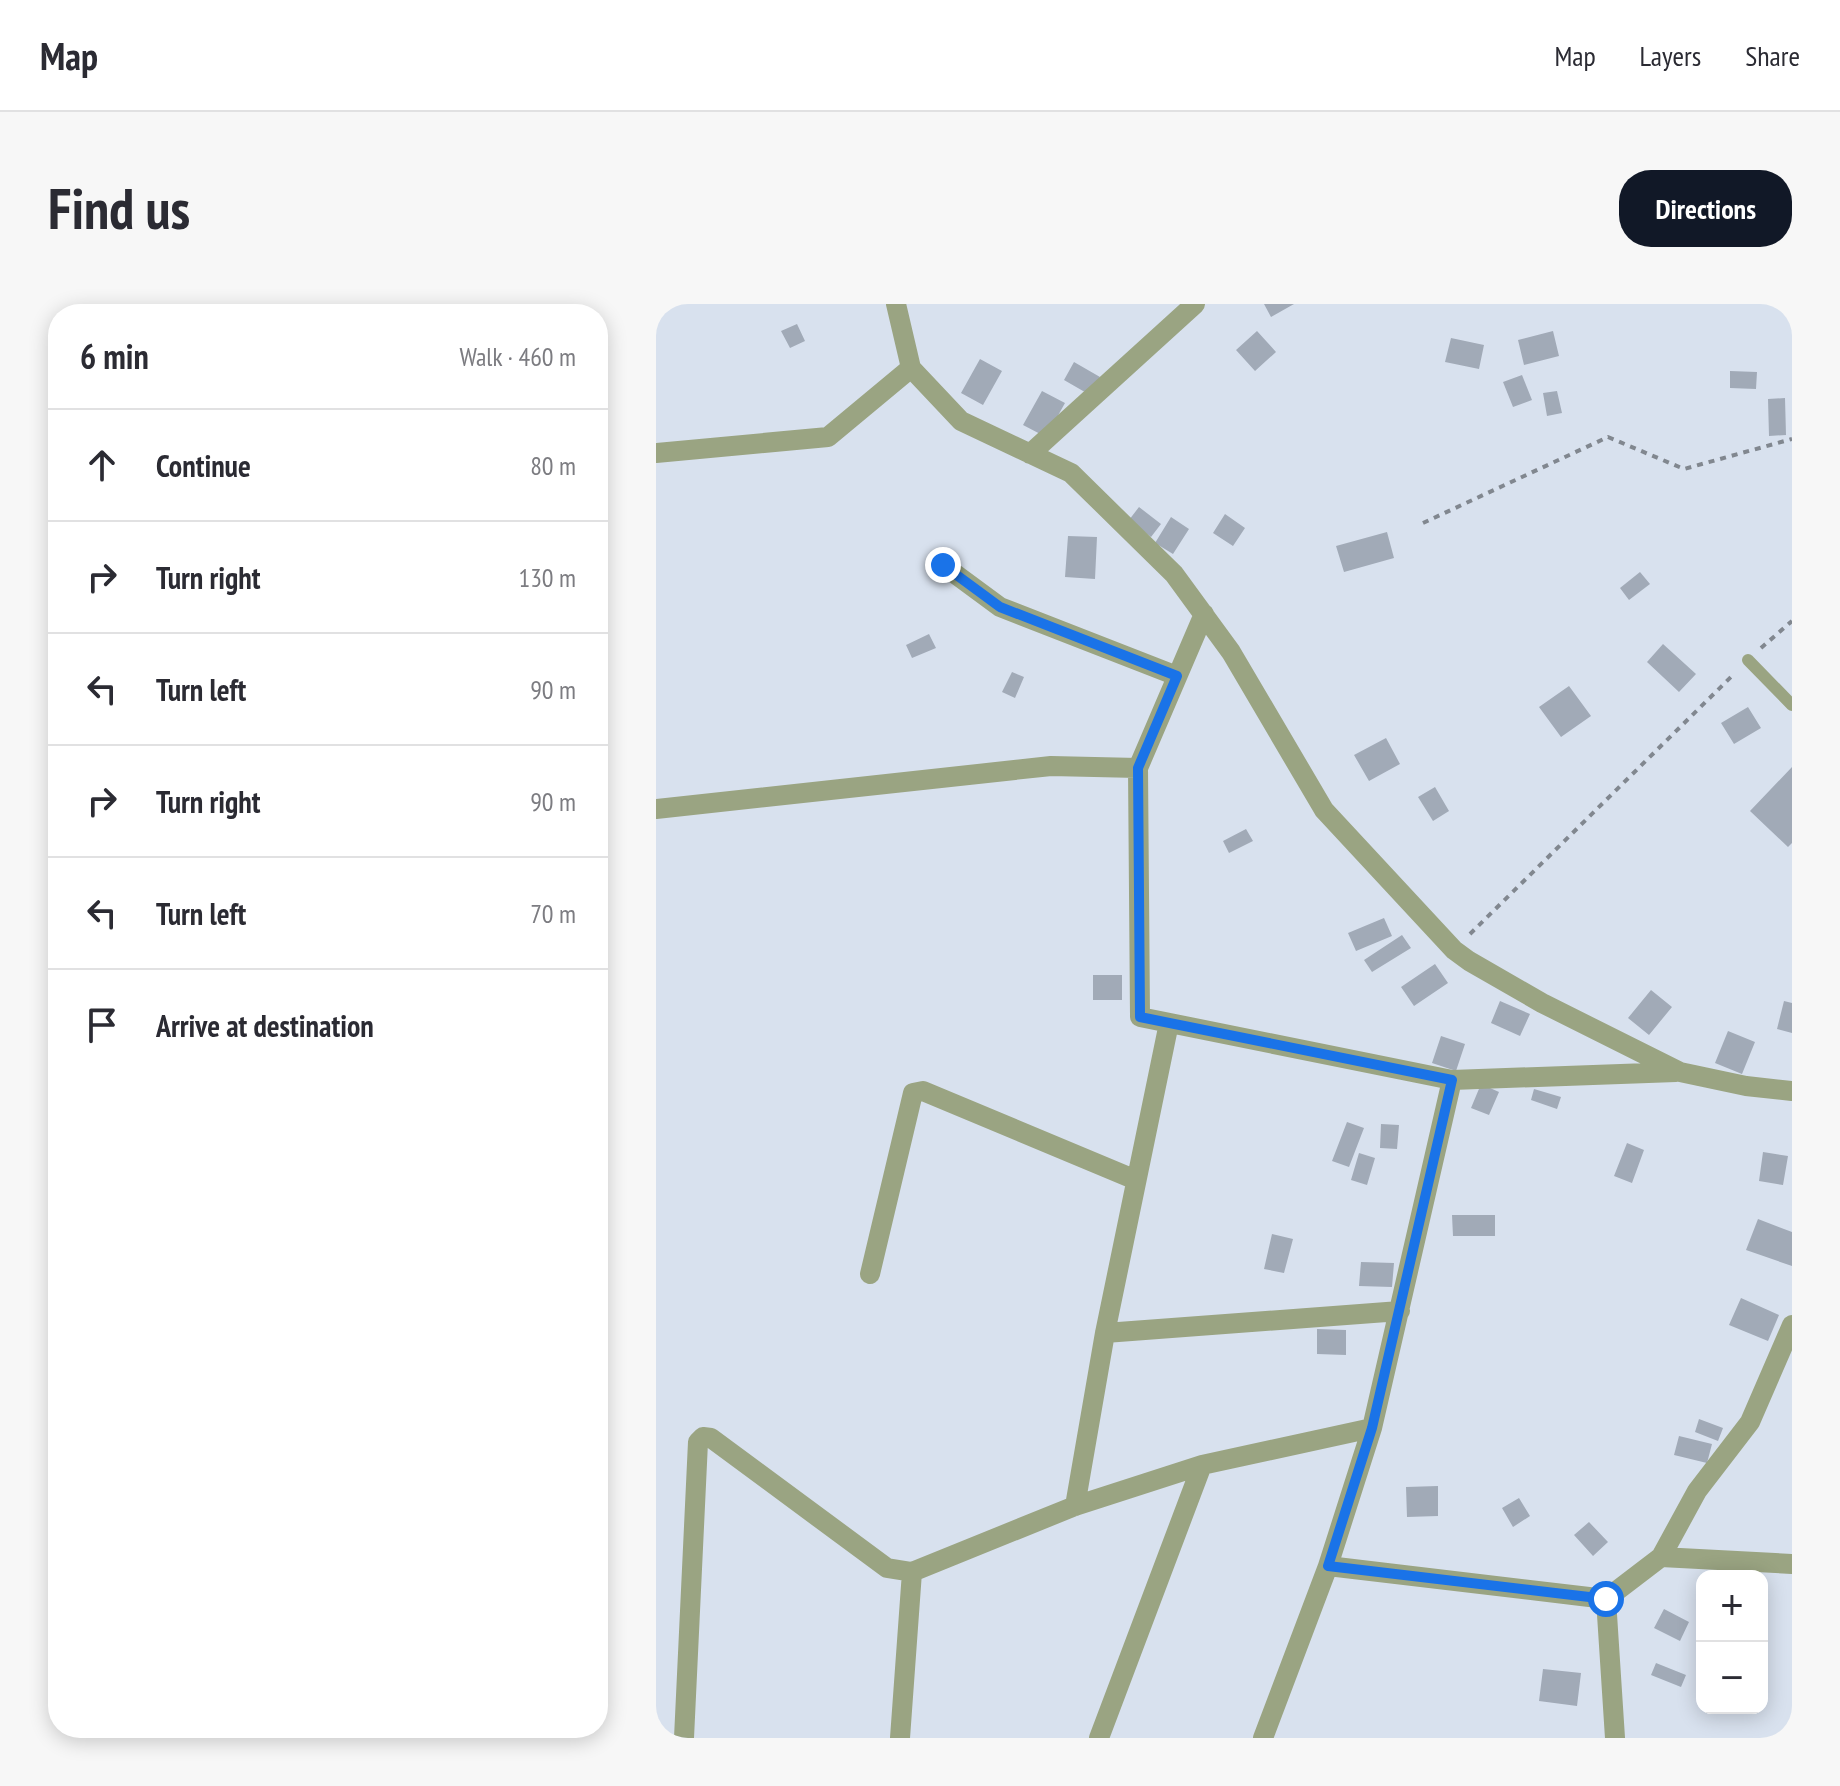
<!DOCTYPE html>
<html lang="en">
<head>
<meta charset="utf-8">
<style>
  :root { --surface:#fff; --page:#f7f7f7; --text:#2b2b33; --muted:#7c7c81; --line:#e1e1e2; --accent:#111827 }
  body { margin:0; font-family:"PT Sans Narrow",sans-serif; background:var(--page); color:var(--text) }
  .controls { position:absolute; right:24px; bottom:24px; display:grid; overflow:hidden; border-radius:16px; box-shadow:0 4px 20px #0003 }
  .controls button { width:72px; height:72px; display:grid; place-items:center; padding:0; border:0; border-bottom:2px solid var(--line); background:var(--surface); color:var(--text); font:40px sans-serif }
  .stop { position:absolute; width:24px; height:24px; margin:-18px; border:6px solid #1a73e8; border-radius:50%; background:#fff }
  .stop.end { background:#1a73e8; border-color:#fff; box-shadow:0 2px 8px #0008 }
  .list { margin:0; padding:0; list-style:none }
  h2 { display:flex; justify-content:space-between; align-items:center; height:104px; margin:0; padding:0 32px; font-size:34px }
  h2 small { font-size:26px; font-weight:400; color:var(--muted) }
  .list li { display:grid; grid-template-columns:52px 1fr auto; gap:24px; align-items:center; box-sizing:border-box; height:112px; padding:0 32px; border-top:2px solid var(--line) }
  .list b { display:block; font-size:30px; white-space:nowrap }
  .list em { font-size:26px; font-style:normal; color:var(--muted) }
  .icon { flex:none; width:44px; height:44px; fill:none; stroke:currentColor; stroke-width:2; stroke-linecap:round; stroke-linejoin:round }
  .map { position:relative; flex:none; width:1136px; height:1434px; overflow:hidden; border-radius:32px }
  header { display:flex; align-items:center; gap:48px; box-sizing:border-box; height:112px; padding:0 40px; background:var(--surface); border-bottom:2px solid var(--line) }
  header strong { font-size:38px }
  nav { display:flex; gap:44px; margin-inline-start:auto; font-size:28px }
  .intro { display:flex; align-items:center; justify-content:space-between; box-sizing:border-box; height:192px; padding:0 48px }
  h1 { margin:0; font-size:56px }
  .button { padding:20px 36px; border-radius:32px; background:var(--accent); color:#fff; font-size:28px; font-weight:700 }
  main { display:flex; gap:48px; padding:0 48px }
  aside { flex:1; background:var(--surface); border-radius:32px; box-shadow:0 4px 20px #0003 }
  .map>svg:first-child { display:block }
  .building { fill:#a1aab7 }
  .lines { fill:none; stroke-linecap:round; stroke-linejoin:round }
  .path { stroke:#81878f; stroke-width:4; stroke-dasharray:6 6; stroke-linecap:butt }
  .service { stroke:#9aa482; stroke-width:12 }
  .minor { stroke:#9aa482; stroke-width:20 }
  .route { stroke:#1a73e8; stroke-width:10 }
</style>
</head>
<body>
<header>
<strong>Map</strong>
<nav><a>Map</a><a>Layers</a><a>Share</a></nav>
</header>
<div class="intro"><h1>Find us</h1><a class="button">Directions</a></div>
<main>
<aside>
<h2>6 min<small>Walk · 460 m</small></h2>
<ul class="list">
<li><svg class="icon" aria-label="ahead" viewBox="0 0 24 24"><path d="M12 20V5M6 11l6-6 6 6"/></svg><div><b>Continue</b></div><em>80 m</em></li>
<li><svg class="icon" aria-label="right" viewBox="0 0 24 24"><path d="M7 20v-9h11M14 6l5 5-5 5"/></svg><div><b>Turn right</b></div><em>130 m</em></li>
<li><svg class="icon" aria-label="left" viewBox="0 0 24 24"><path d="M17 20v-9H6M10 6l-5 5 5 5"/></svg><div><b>Turn left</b></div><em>90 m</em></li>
<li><svg class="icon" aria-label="right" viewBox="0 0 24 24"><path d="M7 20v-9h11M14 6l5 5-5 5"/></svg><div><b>Turn right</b></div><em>90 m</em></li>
<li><svg class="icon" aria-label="left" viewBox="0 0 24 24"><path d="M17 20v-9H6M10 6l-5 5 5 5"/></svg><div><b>Turn left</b></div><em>70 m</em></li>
<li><svg class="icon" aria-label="arrive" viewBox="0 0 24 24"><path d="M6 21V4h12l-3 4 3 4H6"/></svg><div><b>Arrive at destination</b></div></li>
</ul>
</aside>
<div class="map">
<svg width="1136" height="1434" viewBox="0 0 1136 1434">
  <rect width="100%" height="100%" fill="#d8e1ee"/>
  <path class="building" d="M608,0H638L615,13Z
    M141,20L149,37L134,44L125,27Z
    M601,27L620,48L599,67L580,46Z
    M897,27L903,52L868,61L862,36Z
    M795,34L828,41L823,65L789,58Z
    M324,55L346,67L327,101L305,89Z
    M418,58L444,73L434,91L408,76Z
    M1074,67L1101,68L1100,85L1074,84Z
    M866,71L876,96L857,103L847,78Z
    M386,87L409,99L390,133L367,121Z
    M901,87L906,109L891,112L887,89Z
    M1129,94L1130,131L1113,132L1112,95Z
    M483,203L505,220L495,233L473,216Z
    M569,210L589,224L577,242L557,229Z
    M515,213L533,225L517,250L499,239Z
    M731,228L738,254L688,268L680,242Z
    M412,232L441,233L439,275L409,273Z
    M984,268L994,280L973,296L964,284Z
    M273,330L280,344L256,354L250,341Z
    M1007,340L1040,370L1023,388L991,358Z
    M356,368L368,373L359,394L346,388Z
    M913,382L935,412L905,433L883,403Z
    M1092,403L1105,424L1078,440L1065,419Z
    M730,434L744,460L713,477L698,451Z
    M1136,463V539L1132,543L1094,507Z
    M779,483L793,507L777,517L762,493Z
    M590,525L597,537L573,549L567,537Z
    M728,614L736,632L700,647L692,629Z
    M746,631L755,644L716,668L708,656Z
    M779,660L792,679L758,702L745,683Z
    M437,671H466V696H437Z
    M995,686L1016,703L993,731L972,714Z
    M844,697L874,710L864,732L835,719Z
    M1128,697L1136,699V729L1121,725Z
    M1072,727L1099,738L1086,770L1059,759Z
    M785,732L809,740L800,767L776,759Z
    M825,780L843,788L833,811L815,804Z
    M878,785L905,793L901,805L875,796Z
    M691,818L708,824L693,863L676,857Z
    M725,820L743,821L741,845L724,844Z
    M971,839L988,846L976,879L958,872Z
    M1107,848L1132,852L1127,881L1103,877Z
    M703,849L719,854L711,881L695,876Z
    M796,911H839V932H797Z
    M1102,915L1136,928V962L1090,946Z
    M616,930L637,935L628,969L608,965Z
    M705,958L738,959L736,983L703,982Z
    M1085,994L1123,1011L1112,1037L1073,1021Z
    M661,1025L690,1026V1051L661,1050Z
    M1043,1115L1067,1124L1062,1137L1039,1128Z
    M1023,1132L1056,1140L1051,1159L1018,1151Z
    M782,1182V1212L751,1213L750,1183Z
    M863,1194L874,1212L857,1223L846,1204Z
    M933,1218L952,1238L937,1252L918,1231Z
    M1008,1305L1033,1318L1024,1337L998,1324Z
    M1000,1359L1030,1371L1025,1383L995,1371Z
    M887,1365L925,1369L921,1402L883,1397Z"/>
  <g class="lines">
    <path class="path" d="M767,219L952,133L1028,165L1136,135
      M1105,344L1136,317
      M814,630L1078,370"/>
    <path class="service" d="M1092,356L1136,401"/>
    <path class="minor" d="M240,0L255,64L305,117L415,169L518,270L575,348L668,506L798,646L813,657L886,699L1024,768L1090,782L1136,787
      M0,149L172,133L255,64
      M374,150L539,0
      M287,261L344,303L521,372
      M548,310L482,464L484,713L796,776L1020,768
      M0,505L395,462L482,464
      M214,970L257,789L267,787L480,876
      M449,1029L744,1007
      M419,1202L449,1029L513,719
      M1005,1253L1136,1260
      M672,1262L950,1295
      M28,1434L42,1138L47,1133L55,1134L231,1264L256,1268L419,1202L546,1161L716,1124
      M244,1434L256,1268
      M443,1434L546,1161
      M607,1434L672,1262L716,1124L796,776
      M959,1434L950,1295L1005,1253L1041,1187L1094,1118L1136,1021"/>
  </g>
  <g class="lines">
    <path class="route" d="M287,261L344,303L521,372L482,464L484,713L796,776L716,1124L672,1262L950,1295"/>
  </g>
</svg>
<div class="controls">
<button>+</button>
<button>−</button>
</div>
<div class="stop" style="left:950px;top:1295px"></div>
<div class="stop end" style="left:287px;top:261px"></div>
</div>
</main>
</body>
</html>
